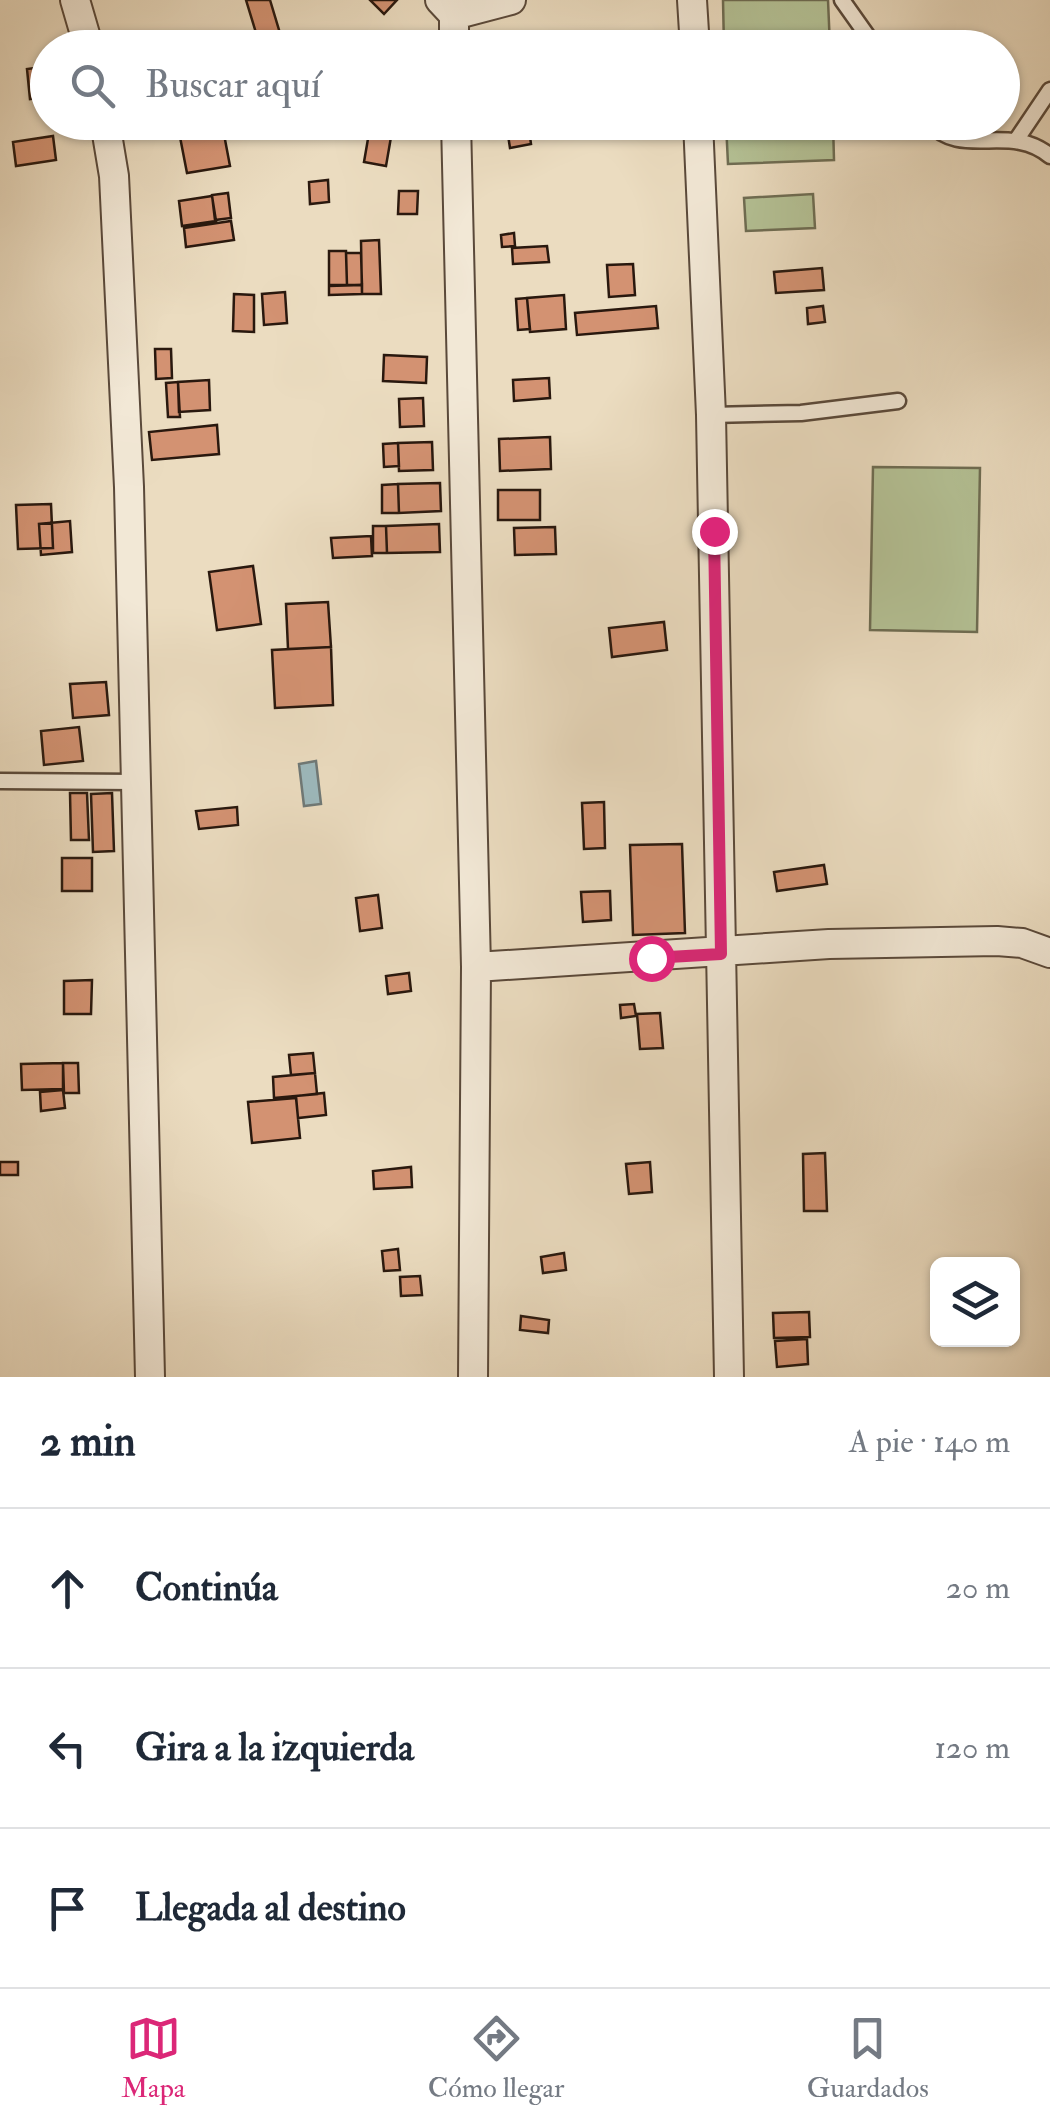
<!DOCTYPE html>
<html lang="es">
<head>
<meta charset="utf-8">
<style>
  :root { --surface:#fff; --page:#f2f2f3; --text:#1f2937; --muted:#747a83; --line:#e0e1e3; --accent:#db2777 }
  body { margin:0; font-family:"IM FELL Double Pica",serif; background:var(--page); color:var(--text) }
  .controls { position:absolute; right:30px; bottom:30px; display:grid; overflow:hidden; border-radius:15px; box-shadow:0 2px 8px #0004 }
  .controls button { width:90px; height:90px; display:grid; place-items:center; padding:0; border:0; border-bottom:2px solid var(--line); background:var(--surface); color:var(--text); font:50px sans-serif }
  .stop { position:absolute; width:30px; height:30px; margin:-22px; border:8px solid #db2777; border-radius:50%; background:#fff }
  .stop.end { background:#db2777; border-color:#fff; box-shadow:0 2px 10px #0008 }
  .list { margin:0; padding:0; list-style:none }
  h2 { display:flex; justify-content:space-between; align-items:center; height:130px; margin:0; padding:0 40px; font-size:42px }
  h2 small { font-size:32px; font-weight:400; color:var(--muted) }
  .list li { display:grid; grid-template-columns:65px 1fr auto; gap:30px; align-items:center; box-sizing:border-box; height:160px; padding:0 40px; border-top:2px solid var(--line) }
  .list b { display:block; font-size:38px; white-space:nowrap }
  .list em { font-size:32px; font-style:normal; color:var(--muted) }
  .icon { flex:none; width:55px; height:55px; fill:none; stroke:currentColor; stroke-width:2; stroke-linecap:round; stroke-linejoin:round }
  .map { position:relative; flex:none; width:1050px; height:1377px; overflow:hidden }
  .search { position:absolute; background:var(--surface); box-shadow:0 2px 8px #0004; left:30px; right:30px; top:30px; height:110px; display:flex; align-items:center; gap:25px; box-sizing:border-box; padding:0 35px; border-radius:55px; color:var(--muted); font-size:38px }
  .sheet { height:610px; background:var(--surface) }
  nav { display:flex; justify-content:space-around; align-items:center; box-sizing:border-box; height:140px; border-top:2px solid var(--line); background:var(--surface); font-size:28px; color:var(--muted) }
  nav a { display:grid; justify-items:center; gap:5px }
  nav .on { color:var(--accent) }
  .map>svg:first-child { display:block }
  .green { fill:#b4c195; stroke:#6e6c52; stroke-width:2.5 }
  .water { fill:#9db9bd; stroke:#6f7977; stroke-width:2.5 }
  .building { fill:#d39272; stroke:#29180e; stroke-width:2.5 }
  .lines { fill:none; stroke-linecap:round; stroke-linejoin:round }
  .lane-casing { stroke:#5a493a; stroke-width:19 }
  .street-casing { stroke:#5a493a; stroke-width:32 }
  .lane { stroke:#f2e8d6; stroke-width:14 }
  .street { stroke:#f2e8d6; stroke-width:28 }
  .route { stroke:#db2777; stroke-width:12 }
</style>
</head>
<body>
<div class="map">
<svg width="1050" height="1377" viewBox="0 0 1050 1377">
  <rect width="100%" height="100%" fill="#ebdcc0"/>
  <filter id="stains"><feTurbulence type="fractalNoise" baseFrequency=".002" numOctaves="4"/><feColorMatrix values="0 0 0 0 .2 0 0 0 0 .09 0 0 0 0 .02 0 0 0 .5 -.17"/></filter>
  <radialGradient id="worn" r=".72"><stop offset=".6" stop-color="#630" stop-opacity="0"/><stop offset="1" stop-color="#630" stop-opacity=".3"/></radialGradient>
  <path class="green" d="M723,0H828L830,47H724Z
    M726,123H833L834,160L728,164Z
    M813,194L815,228L746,231L744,198Z
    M873,467L980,468L977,632L870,630Z"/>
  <path class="water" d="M316,761L321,804L304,806L299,764Z"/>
  <path class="building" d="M246,0H270L279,30L257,36Z
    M370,0H397L384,14Z
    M524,37L525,48H509L508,39Z
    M43,67L46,97L30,99L27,69Z
    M506,122H528L531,144L510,148Z
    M223,129L230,166L187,173L180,137Z
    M369,133L391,137L386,166L364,162Z
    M53,136L56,160L16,166L13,142Z
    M328,180L329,202L310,204L309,182Z
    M399,191H418L417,214H398Z
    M228,193L231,218L215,220L212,195Z
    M212,196L216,221L182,226L179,201Z
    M231,221L234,240L186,247L184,228Z
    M514,233L515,246L502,247L501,235Z
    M379,240L381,294H362L361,241Z
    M547,246L549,262L513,264L512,248Z
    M329,251H346L347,285H329Z
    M346,253H361L362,285H347Z
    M633,264L635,295L609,297L607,265Z
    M822,268L824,290L776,293L774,272Z
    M362,285V294L329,295V286Z
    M285,292L287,323L264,325L262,294Z
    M234,294L254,295V332L233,331Z
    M564,295L566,329L530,332L527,298Z
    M527,298L530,329L518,330L516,299Z
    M656,306L658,328L577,335L575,313Z
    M823,306L825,322L808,324L807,308Z
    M155,349H171L172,378L156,379Z
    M384,355L427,357L426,383L383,381Z
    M549,378L550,398L514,401L513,380Z
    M209,380L210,410L179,412L178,382Z
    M178,382L180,417H168L166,383Z
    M423,398L424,426L400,427L399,399Z
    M217,425L219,454L152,460L149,432Z
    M550,437L551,469L500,471L499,439Z
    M432,442L433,470L399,471L398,443Z
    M398,443L399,466L384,467L383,444Z
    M440,483L441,511L399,513L398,484Z
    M398,484L399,513H382V485Z
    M498,490H540V520H498Z
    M51,504L53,548L18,549L16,505Z
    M70,521L72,552L41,555L39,524Z
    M439,524L440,552L387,553L386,526Z
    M373,526H386L387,553H373Z
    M555,527L556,554L515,555L514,528Z
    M371,536L372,556L333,558L331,538Z
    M253,566L261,624L217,630L209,572Z
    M328,602L331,647L288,649L286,604Z
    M664,622L667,650L612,657L609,628Z
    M331,647L333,705L275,708L272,650Z
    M106,682L109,715L73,718L70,684Z
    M79,727L83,761L44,765L41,731Z
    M70,793H87L89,840H71Z
    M112,793L114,851L93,852L91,794Z
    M604,802L605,848L584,849L582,803Z
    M237,807L238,825L199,829L196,811Z
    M682,844L685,933L633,935L630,845Z
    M62,858H92V891H62Z
    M824,865L827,884L777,891L774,872Z
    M610,891L611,920L583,922L581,892Z
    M378,895L382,928L360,931L356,898Z
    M409,973L411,991L388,994L386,976Z
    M92,980L91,1014H64V981Z
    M634,1004L636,1016L621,1018L620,1005Z
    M660,1013L663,1048L640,1049L637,1014Z
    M313,1053L315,1073L291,1075L289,1055Z
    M63,1063V1089L22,1090L21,1064Z
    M63,1063H78L79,1093H64Z
    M315,1073L317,1094L274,1098L273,1077Z
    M63,1090L65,1108L41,1111L40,1092Z
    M324,1093L326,1115L298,1118L296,1096Z
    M296,1098L300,1138L252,1143L248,1102Z
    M825,1153L827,1211H804L803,1154Z
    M0,1162H18V1175H0Z
    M650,1162L652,1192L629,1194L626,1164Z
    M411,1167L412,1187L374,1189L373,1171Z
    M398,1249L400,1270L384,1271L382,1251Z
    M564,1253L566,1270L543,1273L541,1257Z
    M420,1276L422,1295L401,1296L400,1277Z
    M809,1312L810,1337L774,1338L773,1313Z
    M521,1316L549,1320L548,1333L520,1330Z
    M807,1339L808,1364L777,1367L775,1341Z"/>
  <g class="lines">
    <defs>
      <path id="lane" d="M842,0L876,48
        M929,122C961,160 1010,122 1050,156
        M1017,139L1050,90
        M711,415L801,413L898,401
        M0,781L136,782"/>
      <path id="street" d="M75,0L89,48
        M440,0L454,15V48
        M692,0L695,48
        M454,15L511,0
        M105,122L114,176L129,487L150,1377
        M456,122L476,967L473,1377
        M698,122L711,415L729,1377
        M476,967L829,944L997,941L1022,943L1050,953"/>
    </defs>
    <use href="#lane" class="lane-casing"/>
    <use href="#street" class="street-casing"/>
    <use href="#lane" class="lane"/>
    <use href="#street" class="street"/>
  </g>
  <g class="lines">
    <path class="route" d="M651,958L721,954L714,531"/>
  </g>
  <rect width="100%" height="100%" filter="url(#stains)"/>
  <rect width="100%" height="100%" fill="url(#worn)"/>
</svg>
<div class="controls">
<button><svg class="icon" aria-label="layers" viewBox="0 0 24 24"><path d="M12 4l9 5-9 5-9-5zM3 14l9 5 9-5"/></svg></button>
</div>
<div class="stop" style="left:651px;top:958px"></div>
<div class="stop end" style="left:714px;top:531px"></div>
<div class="search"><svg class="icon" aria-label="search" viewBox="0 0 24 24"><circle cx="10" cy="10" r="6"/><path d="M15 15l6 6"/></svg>Buscar aquí</div>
</div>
<section class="sheet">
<h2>2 min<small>A pie · 140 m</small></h2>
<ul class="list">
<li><svg class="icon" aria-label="ahead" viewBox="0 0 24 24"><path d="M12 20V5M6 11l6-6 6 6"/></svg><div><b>Continúa</b></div><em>20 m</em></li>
<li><svg class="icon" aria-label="left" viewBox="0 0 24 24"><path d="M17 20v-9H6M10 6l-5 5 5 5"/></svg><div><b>Gira a la izquierda</b></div><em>120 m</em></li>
<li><svg class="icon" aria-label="arrive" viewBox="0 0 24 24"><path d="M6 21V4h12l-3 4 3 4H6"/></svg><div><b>Llegada al destino</b></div></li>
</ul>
</section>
<nav>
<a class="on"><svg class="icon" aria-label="map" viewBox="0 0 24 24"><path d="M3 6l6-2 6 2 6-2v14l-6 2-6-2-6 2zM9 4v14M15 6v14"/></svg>Mapa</a>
<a><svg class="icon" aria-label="directions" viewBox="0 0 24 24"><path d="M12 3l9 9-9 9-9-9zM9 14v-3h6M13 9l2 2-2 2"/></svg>Cómo llegar</a>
<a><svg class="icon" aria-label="saved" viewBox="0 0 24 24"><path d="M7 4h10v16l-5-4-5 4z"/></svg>Guardados</a>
</nav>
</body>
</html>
